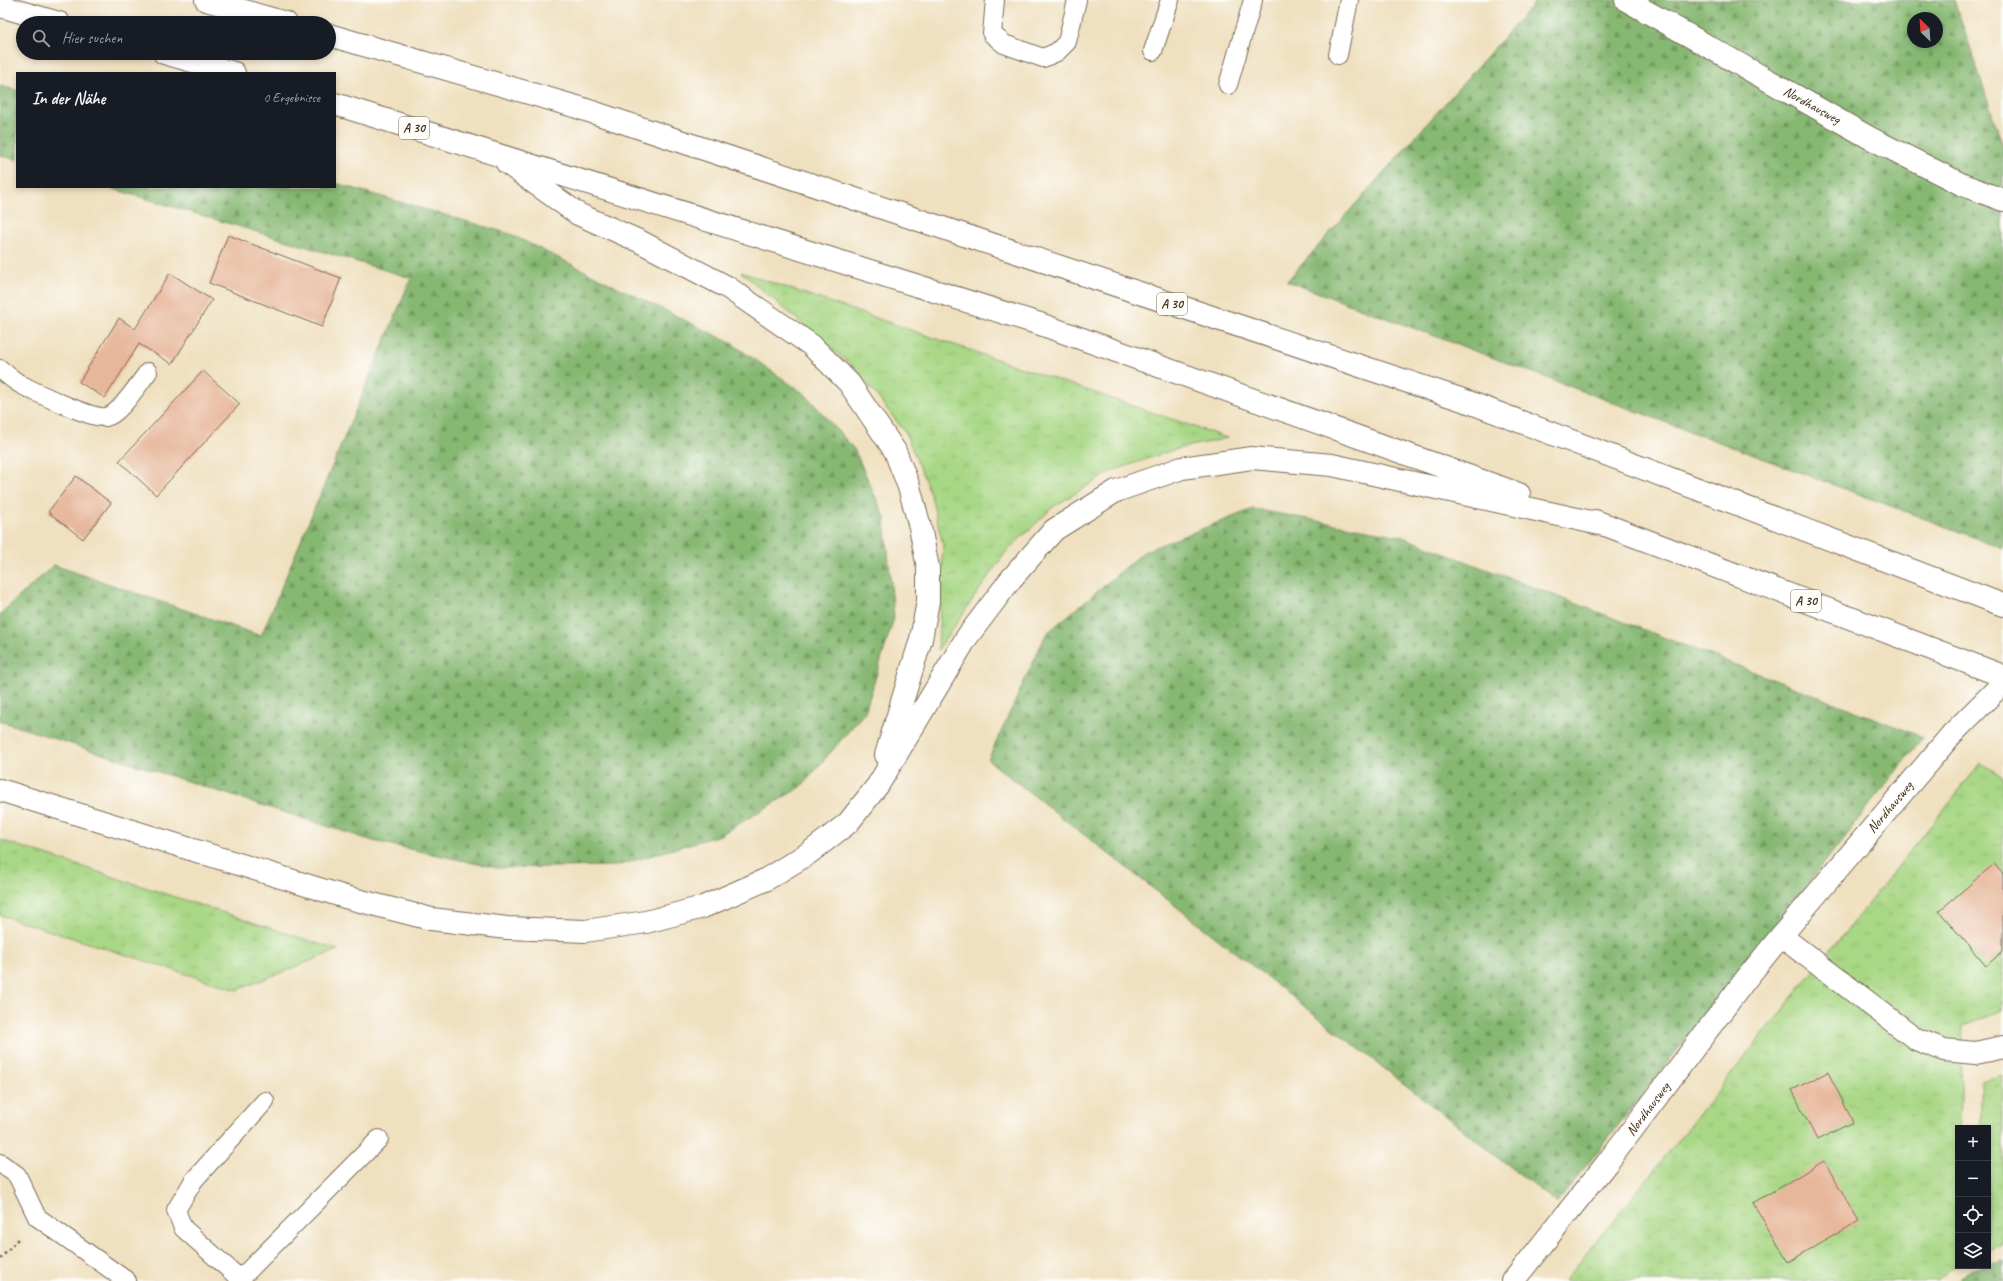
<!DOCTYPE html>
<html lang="de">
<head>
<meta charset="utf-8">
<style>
  :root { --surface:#171b24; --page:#242831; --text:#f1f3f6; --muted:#9ea1a6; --line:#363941 }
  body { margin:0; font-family:Caveat,sans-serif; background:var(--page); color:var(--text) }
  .controls { position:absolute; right:12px; bottom:12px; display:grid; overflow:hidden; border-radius:0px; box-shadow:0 2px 6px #0003 }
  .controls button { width:36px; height:36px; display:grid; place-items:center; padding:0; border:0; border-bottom:1px solid var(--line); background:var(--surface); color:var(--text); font:20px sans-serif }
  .compass { position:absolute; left:1907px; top:12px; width:36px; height:36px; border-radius:50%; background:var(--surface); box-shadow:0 2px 6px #0003; rotate:335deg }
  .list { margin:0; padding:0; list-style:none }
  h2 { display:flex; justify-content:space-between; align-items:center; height:52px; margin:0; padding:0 16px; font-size:17px }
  h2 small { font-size:13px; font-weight:400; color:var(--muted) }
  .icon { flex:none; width:22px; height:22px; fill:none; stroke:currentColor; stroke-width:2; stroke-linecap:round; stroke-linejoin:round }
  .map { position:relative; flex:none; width:2003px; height:1281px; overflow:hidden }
  .search { position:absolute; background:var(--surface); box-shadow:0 2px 6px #0003; left:16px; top:16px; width:320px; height:44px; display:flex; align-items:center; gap:10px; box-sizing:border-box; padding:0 14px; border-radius:22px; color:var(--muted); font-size:15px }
  .panel { position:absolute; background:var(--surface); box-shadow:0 2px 6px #0003; left:16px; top:72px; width:320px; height:116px; border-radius:0px }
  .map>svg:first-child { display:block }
  .grass { fill:url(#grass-tufts); stroke:#728052 }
  .forest { fill:url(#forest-firs); stroke:#607148; fill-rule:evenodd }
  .building { fill:#e7b79b }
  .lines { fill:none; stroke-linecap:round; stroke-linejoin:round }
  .service-casing { stroke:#7a6a56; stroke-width:20 }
  .minor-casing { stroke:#7a6a56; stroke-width:24 }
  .motorway-casing { stroke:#7a6a56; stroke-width:24 }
  .path { stroke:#7a6a56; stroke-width:2.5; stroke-dasharray:3 3; stroke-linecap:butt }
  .service { stroke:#fff; stroke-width:18 }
  .minor { stroke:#fff; stroke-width:22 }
  .motorway { stroke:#fff; stroke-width:22 }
  .labels { text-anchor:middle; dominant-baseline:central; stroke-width:3; stroke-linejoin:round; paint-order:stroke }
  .shield { fill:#fdfcf7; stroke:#75695f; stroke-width:1 }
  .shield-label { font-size:13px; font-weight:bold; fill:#3b2a1e }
  .street-label { font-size:14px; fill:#3b2a1e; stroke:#fdfcf7 }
</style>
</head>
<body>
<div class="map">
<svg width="2003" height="1281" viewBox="0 0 2003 1281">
  <defs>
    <pattern id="grass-tufts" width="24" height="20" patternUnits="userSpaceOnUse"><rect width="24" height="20" fill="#a8d785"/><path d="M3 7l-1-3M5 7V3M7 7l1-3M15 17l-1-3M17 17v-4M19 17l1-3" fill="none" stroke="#92b972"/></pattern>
    <pattern id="forest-firs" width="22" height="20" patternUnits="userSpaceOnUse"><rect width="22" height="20" fill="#86b872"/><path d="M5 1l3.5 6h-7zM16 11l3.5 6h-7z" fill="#6f965d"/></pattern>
  </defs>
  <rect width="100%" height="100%" fill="#fdfcf7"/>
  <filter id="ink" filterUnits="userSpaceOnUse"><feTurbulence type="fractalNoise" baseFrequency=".025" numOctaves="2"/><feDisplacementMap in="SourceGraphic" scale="8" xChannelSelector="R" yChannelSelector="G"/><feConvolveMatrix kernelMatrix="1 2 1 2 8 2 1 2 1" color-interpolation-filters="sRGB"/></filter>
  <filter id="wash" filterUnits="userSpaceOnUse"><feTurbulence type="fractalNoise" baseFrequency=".012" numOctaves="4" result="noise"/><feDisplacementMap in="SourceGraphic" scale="16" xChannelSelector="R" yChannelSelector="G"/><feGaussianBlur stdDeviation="0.9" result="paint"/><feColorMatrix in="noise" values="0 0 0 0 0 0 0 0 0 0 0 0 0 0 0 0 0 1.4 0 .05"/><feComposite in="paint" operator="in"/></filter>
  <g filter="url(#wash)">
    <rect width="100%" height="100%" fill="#efe0bf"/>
    <path class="grass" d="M741,272L1227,438L1173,450L1112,471L1053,507L1005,553L938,650L943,545L930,492L905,432L855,368Z
      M1981,763L2003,776V1010L1963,1025L1960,1128H1958V1264L1939,1281H1565Z
      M0,840L338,950L237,990L0,915Z
      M2003,1074V1245L1988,1250V1128H1981V1081Z"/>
    <path class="forest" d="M1537,0H1954L2003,146V548L1287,281ZM1913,18H1937V42H1913Z
      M0,86L17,90V160L0,155Z
      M335,183L510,234L731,343L806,395L854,449L885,518L894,618L865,712L801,787L720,835L616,866L497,868L373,841L0,721V614L54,565L261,636L411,278L107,187H335Z
      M1253,509L1400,536L1923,737L1557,1203L988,760L1046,634L1145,551Z
      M2003,1261V1281H1957L1967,1271Z"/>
    <g id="blocks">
      <path class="building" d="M228,235L341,278L322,327L209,283Z
        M170,273L212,300L172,364L139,344L105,398L79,382L119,318L135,329Z
        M203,371L240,404L156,495L119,461Z
        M76,476L111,503L83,539L48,512Z
        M1994,864L2003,874V951L1986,966L1939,911Z
        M1828,1072L1853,1122L1817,1140L1792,1090Z
        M1824,1161L1859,1221L1788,1262L1753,1203Z"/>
    </g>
  </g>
  <g filter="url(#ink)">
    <use href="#blocks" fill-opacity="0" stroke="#7a6a56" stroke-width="1"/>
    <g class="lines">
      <defs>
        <path id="service" d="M995,0L992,34L1004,44L1043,58L1057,52L1067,42L1077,0
          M1153,51L1170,0
          M1338,55L1349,0
          M1228,85L1253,0
          M0,369C6,374 13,380 20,384C35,392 91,419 106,417C119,415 140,382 148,372
          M0,1163L17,1175L37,1217L127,1281
          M240,1279L183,1228L176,1210L194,1180L265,1101
          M238,1281L379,1139"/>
        <path id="minor" d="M1626,0L1870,138L1963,185L2003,200
          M1781,936L1916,1039L1944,1050L1975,1053L2003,1047
          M1513,1281L1607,1163L1746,979L1781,936L1952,734L2003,683"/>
        <path id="motorway" d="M206,0L286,23
          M0,6L59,23
          M329,35L577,107L1466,401L2003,605
          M164,53L234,73
          M335,104L1040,324L1519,494
          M507,163L578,214L639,241L727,287L811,345L849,383L895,451L909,487L920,527L928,568V601L921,639L886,755
          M1595,521L2003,676
          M0,790L345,897L431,919L507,928L585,931L646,922L703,907L765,880L809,853L848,823L878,785L967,637L1011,579L1054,530L1116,491L1182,468L1252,458L1332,465L1609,526"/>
      </defs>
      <use href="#service" class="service-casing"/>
      <use href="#minor" class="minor-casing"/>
      <use href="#motorway" class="motorway-casing"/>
      <path class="path" d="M0,1259L18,1239"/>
      <use href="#service" class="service"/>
      <use href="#minor" class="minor"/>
      <use href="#motorway" class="motorway"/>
    </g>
  </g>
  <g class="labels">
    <g class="shield">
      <rect x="399" y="117" width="30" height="22" rx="3"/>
      <rect x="1157" y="293" width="30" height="22" rx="3"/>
      <rect x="1791" y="590" width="30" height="22" rx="3"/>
    </g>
    <g class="shield-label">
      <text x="414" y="128">A 30</text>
      <text x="1172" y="304">A 30</text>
      <text x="1806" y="601">A 30</text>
    </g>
    <g class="street-label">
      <text transform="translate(1812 105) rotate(29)">Nordhausweg</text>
      <text transform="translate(1890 807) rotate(-50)">Nordhausweg</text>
      <text transform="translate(1648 1109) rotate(-53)">Nordhausweg</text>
    </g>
  </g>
</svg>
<div class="controls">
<button>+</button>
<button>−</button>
<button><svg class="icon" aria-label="locate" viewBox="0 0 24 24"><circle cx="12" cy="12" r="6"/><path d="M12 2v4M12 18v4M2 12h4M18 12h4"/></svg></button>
<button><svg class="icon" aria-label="layers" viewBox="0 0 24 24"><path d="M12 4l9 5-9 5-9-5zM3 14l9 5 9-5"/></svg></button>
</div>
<svg class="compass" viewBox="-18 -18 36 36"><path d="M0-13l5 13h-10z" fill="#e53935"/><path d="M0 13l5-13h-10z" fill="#9ea1a6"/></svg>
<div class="search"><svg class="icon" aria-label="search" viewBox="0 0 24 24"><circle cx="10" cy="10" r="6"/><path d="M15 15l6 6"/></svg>Hier suchen</div>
<section class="panel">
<h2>In der Nähe<small>0 Ergebnisse</small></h2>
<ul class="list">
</ul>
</section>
</div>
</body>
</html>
